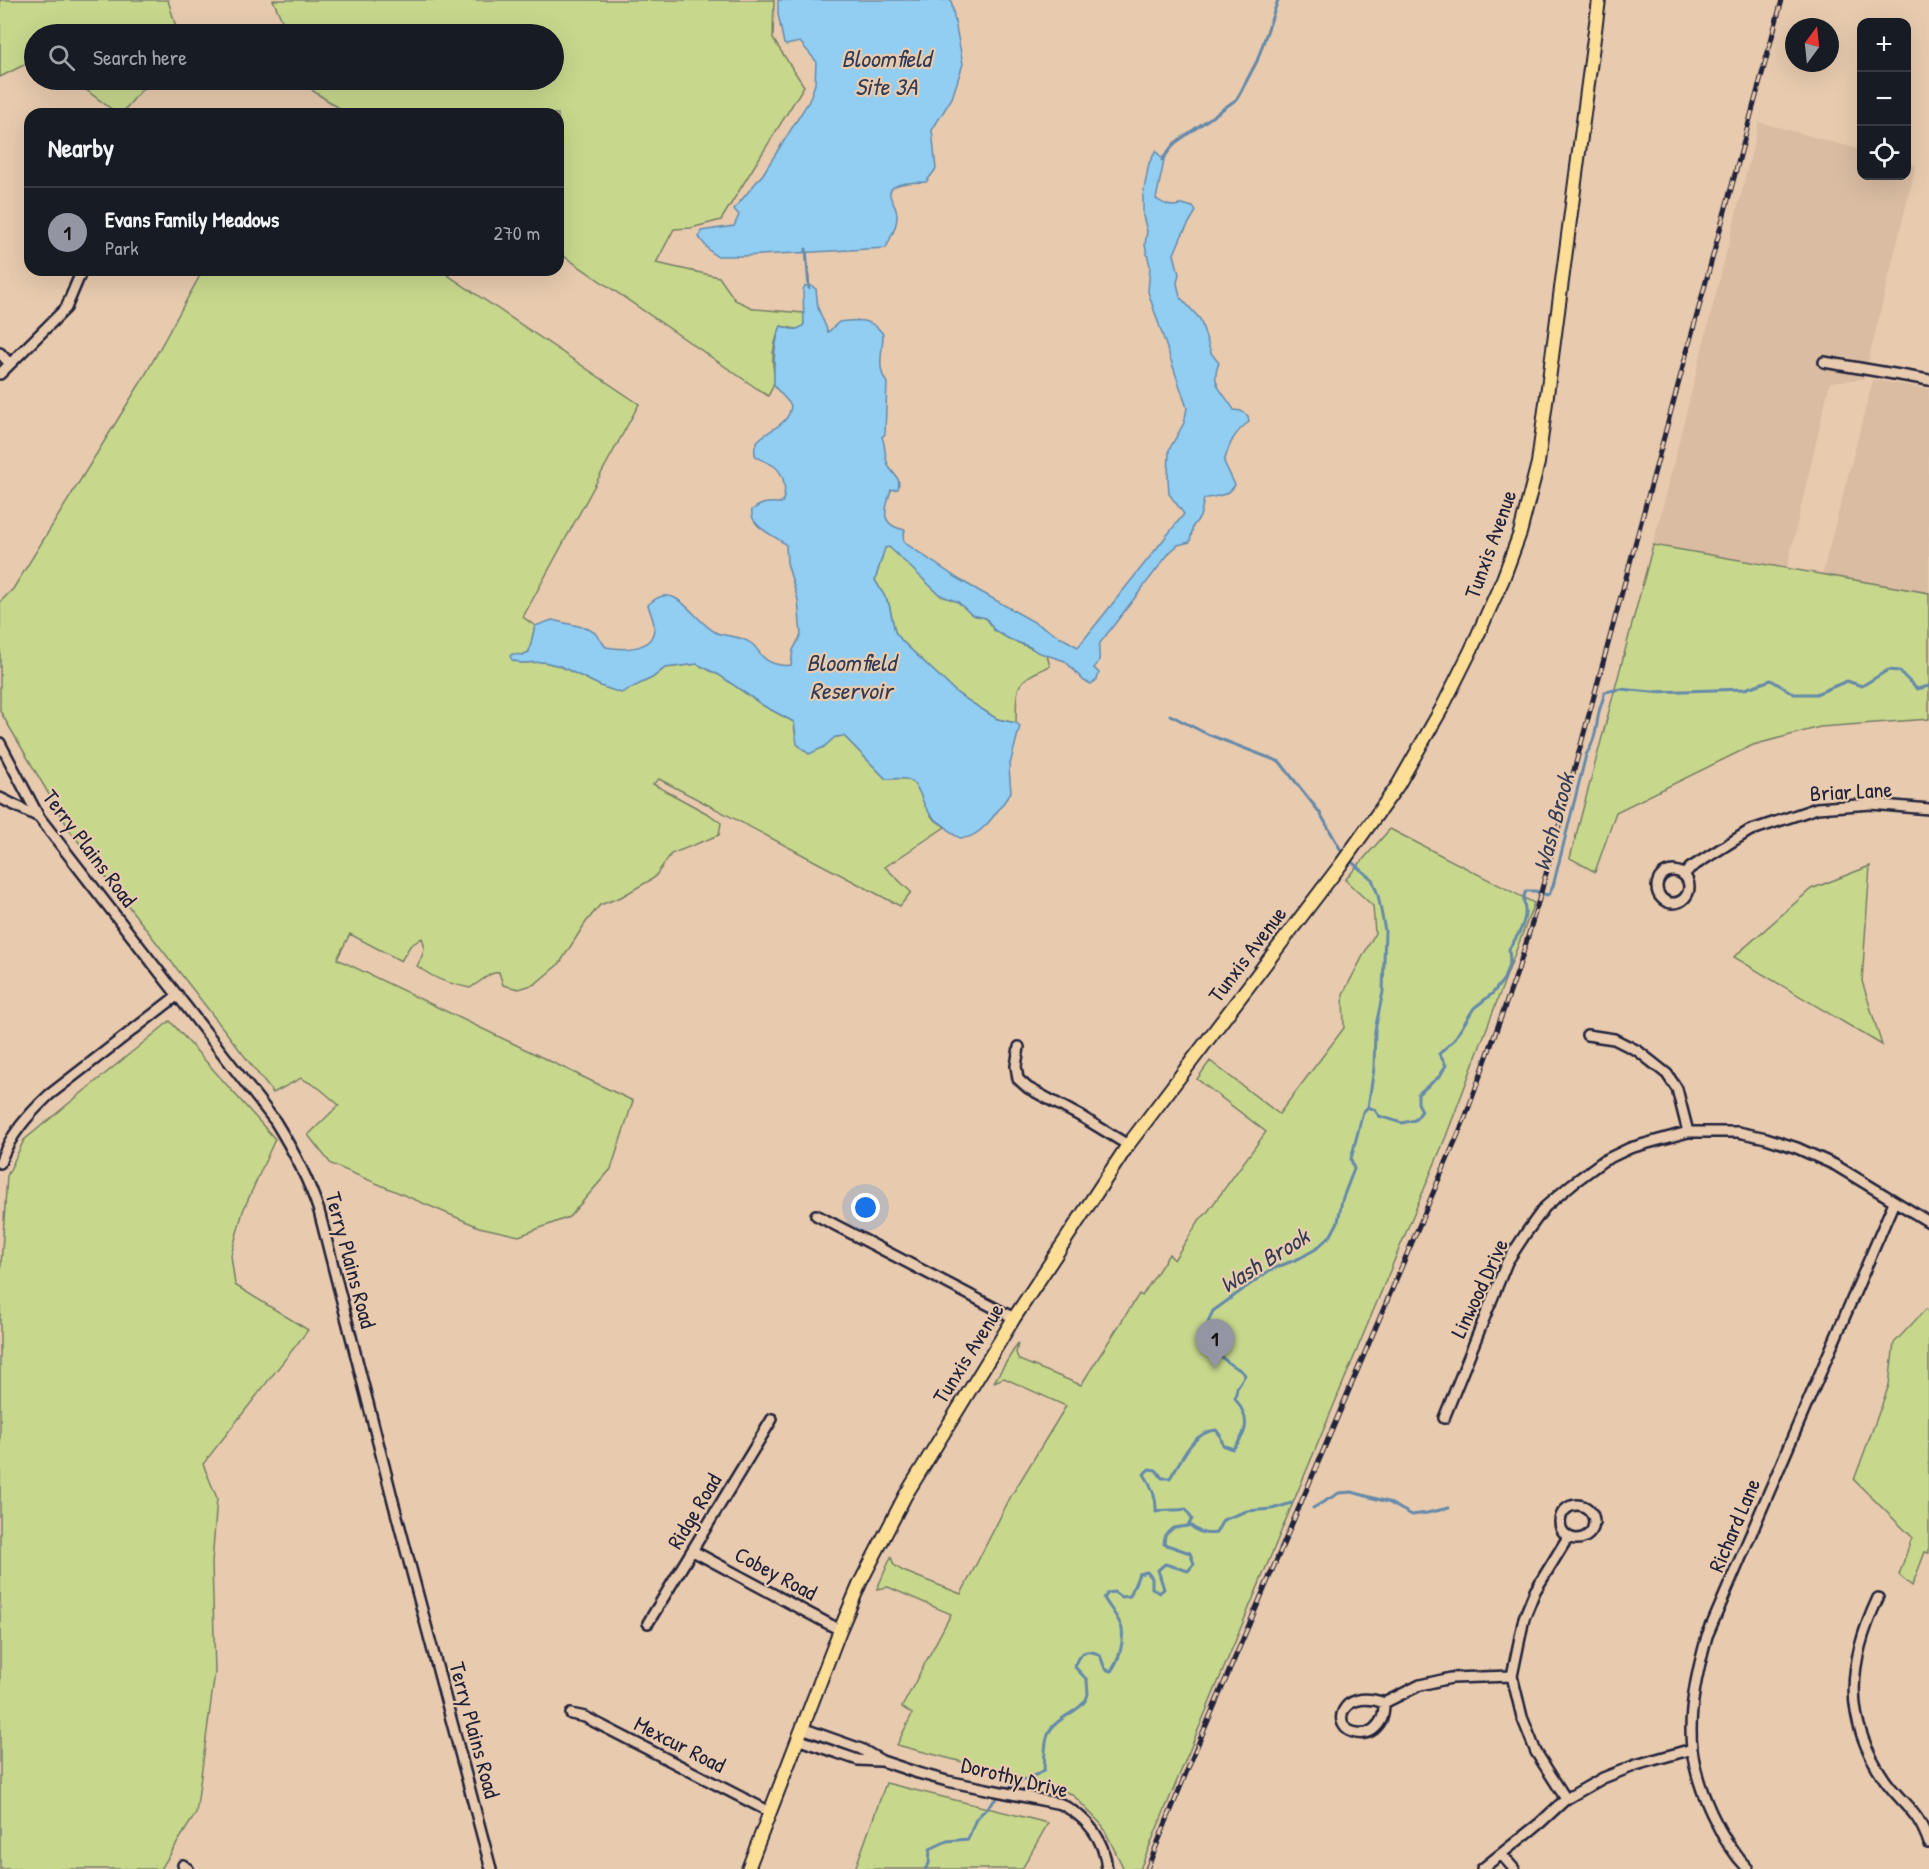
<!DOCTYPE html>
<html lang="en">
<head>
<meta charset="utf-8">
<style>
  :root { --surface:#171b24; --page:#20242c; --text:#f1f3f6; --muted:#9ea1a6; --line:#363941; --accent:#9495a2 }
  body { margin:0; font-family:"Patrick Hand",sans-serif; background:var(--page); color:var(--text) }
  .controls { position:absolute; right:18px; top:18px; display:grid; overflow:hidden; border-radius:12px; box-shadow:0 6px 24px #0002 }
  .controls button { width:54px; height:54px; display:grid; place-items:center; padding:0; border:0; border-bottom:2px solid var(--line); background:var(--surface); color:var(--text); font:30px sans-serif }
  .compass { position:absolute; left:1785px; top:18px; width:54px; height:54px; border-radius:50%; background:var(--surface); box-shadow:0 6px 24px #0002; rotate:15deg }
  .you { position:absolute; left:866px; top:1208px; width:21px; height:21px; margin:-15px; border:4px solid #fff; border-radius:50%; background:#1a73e8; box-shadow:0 0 0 9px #1a73e833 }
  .badge { display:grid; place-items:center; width:39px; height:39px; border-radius:50%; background:var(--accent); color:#111; font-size:20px; font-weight:700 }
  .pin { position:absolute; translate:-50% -50px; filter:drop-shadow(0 2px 3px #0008) }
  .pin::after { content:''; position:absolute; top:32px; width:21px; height:18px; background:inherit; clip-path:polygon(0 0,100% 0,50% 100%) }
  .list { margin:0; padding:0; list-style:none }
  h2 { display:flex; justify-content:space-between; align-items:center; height:78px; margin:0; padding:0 24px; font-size:26px }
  h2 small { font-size:20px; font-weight:400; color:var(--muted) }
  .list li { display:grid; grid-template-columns:39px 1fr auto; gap:18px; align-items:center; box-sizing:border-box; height:90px; padding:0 24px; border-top:2px solid var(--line) }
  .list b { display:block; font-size:22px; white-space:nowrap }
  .list p { margin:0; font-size:20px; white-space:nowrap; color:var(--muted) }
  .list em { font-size:20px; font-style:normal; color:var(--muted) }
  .icon { flex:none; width:33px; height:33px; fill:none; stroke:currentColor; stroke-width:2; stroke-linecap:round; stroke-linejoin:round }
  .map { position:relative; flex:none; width:1929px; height:1869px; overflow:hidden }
  .search { position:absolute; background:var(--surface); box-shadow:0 6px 24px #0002; left:24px; top:24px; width:540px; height:66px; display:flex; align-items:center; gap:15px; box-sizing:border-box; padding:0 21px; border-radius:33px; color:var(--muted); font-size:22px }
  .panel { position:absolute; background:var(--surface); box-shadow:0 6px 24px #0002; left:24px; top:108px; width:540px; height:168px; border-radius:18px }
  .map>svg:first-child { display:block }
  .built { fill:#d9bca2 }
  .green { fill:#c7d88d; stroke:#747d64; stroke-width:1.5 }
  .water { fill:#91cef2; stroke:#6589a9; stroke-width:1.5 }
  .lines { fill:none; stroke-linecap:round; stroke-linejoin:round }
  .stream { stroke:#6589a9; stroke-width:3 }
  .minor-casing { stroke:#22223b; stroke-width:14 }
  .major-casing { stroke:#22223b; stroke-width:16 }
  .minor { stroke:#e8cbaf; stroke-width:9 }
  .major { stroke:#fdde96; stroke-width:12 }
  .rail-casing { stroke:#22223b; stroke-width:5 }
  .rail { stroke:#e8cbaf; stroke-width:3; stroke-dasharray:9; stroke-linecap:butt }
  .labels { text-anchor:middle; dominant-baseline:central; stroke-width:4.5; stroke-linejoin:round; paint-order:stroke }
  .street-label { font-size:22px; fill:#22223b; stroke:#e8cbaf }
  .water-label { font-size:24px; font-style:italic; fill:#333c56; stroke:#e8cbaf }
</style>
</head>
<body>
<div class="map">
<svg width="1929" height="1869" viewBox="0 0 1929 1869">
  <rect width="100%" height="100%" fill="#e8cbaf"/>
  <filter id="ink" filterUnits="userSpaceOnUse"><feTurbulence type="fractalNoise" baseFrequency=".0167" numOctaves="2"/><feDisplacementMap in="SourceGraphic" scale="12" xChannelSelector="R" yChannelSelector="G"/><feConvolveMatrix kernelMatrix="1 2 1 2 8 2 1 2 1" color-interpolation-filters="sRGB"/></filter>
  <g filter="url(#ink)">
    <path class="built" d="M1759,122L1861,150L1862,176H1906L1907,163L1916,165L1864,379L1830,382L1787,568L1653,545Z
      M1873,380L1929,389V593L1822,575Z"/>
    <path class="green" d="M0,0H168L178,34H34V60L0,77Z
      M273,0H774L773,39L804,86L721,220L691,228L674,229L656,263L719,277L735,300L755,309L804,313V324L802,328L796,329L781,326C776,337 772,351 773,364C774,379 777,380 768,396L558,252V114H348L313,91L308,80H554V34H288Z
      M73,80H150L121,114H118Z
      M203,270H440L639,404L523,617L535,626L529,652L522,655L521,663L544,662L560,666L603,687L621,692L652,678L665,668L697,664L719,675L764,706L794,722L795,733L826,744L835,737L844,736L886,779C893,779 903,777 910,780C923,788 924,808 933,818C937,822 941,824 945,827L885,867L911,892L900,906L659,779L653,784L710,815L721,823L719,835L671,854L654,878L621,897L600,905L586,922L560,963L535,984L519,989L503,985L499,972L491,974L470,988C447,983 436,980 417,966C422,957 427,948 422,938L410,946L401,961L350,934L337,959L633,1101L611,1169L569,1217L519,1236L479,1227L331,1164L308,1135L339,1105L319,1088L301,1078L273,1093L71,832L0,711V602L13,589L144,377Z
      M1653,545L1929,593V719L1820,727L1753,745L1616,812L1595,872L1570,858Z
      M885,547H889L897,553L940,595L958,602L973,615L986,618L994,630L1009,639L1047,655L1050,666C1013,682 1017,685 1016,723L997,719L958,694L903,642L895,632L889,604L875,580Z
      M1390,829L1534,903L1445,1139L1140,1869H1124L1102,1825L1072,1794L986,1768L897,1745L912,1714L902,1707L951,1614L888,1587L877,1589L891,1557L894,1565L903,1571L961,1594L1011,1496L1066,1406L1004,1378L994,1382L1018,1343L1016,1353L1019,1360L1081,1385L1139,1294L1142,1296L1169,1254L1174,1260L1200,1219L1206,1214L1266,1132L1197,1079L1210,1061L1279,1114L1344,1028L1343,994L1375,933L1373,906L1345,880Z
      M1870,866L1862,981L1882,1045L1734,957L1811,889Z
      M170,1021L275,1139L243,1211L231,1255L235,1285L308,1330L203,1464L217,1498L212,1563L215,1672L196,1813L161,1869H0V1279L7,1176L24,1140Z
      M1926,1309L1929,1310V1553L1925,1552L1912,1586L1899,1575L1912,1537L1854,1480L1889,1385L1894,1343Z
      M886,1783L1048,1823L1022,1869H855Z"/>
    <path class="water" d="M778,0H951L963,64L952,98L932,130L936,169L926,182C916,183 888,181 890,195C891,202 898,208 897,217C897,228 890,238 886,248L743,256H716L708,249L699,237L701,231L734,226L739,215L734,209L763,174L809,101L815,84L816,61L800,42L786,45L784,44L778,14Z
      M1156,151L1164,161L1156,199C1165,204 1172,209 1182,204L1193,207L1196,211L1182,235L1174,254L1179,274L1177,283L1180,297L1200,319L1211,353L1219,363C1209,385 1224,392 1234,410L1241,411L1248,416L1249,422C1234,432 1229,445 1224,462L1235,485C1227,498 1216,495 1204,499L1200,517L1193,526L1190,542L1178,545L1170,552L1100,643C1096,655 1104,657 1094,668L1099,673L1097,680L1091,684L1084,681L1065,661L1037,652L1030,647L1009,639L994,630L986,618L972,615L958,602L940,595L889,547L885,548L875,580L889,604L895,632L903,642L958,694L997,719L1016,723L1020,726L1009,768L1011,792C1001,806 981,840 961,838C954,837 950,831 946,827C937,821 931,817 926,808C921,799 919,785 909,780C902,777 893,779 886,779L844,736L835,737L824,747L809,754L797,744L794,722L764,706L719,675L697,664L665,668L652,678L621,693L603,687L560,666L544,662L521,663L512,660L510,656L512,654L522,655L529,652L535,626L552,620L587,628L595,633L606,647C623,650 652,651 654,629C655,621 650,613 648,605C676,576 694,623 717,633C728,637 743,636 752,644C756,647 758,651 761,655C768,663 781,667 791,665L793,650L801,635L798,600L787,563L786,545C775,535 749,527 752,510C764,501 769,503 782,503C787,491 785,474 774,466C768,462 761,460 756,457C746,431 790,433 791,405L774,386C774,364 773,346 781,326C789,329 799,332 804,324L803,290L805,286L810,285L816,289L818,308L828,332L839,322C857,320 871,317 883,334C883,351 876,368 887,383L885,434L882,437C886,446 884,458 889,467C895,476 901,478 898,489L891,490C886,508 877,524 905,530L903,538L905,543L960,580L1078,647L1184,514L1169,494L1168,478L1169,450L1184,423L1187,408L1148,292L1150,266L1145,245L1147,231L1143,216V195L1149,163Z"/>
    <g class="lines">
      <path class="stream" d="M1162,160L1175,143L1237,99L1257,61L1278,0
        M806,249L809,288
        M1170,715L1207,734L1280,762L1320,813L1343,854
        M1348,859L1372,879L1378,895L1385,931L1383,992L1375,1030L1374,1069L1368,1107
        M1313,1508L1339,1493L1352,1492L1388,1502L1412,1515L1427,1513L1449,1508
        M1190,1525C1198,1532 1204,1535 1216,1533L1223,1520L1247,1511L1272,1509L1292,1503
        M1006,1790C1017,1780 1032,1779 1044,1770C1045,1757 1044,1739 1051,1729C1060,1715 1084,1711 1088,1694C1088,1690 1087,1684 1087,1680L1075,1667C1077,1653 1087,1648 1100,1655L1105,1669L1111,1671C1119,1661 1124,1642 1122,1629C1120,1619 1109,1607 1104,1598L1108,1593L1114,1592L1121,1597L1130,1596L1139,1574L1147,1572L1152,1578V1588L1159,1593L1164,1589L1158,1570L1165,1564L1188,1571L1194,1564L1190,1553L1164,1544L1165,1535L1173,1528L1188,1526L1192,1519L1186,1509C1175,1511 1167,1509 1156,1512C1157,1498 1152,1486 1144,1474L1149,1469L1156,1470L1162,1478H1170C1182,1460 1192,1432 1216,1430L1220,1435L1223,1445L1233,1449C1250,1430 1249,1418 1235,1398L1237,1388L1245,1375C1241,1369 1236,1368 1230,1364C1209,1348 1200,1335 1213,1311L1270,1270L1300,1258L1316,1249L1331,1235L1338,1222L1342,1200L1354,1169L1351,1159L1363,1112L1368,1107L1375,1110L1379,1116L1402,1123L1415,1120L1422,1111L1418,1103V1094L1440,1076L1446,1065L1439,1054L1454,1040L1474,1008L1492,994L1504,979L1510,961L1509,949C1516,938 1524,927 1525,914C1526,905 1521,899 1526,891H1535L1547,895L1550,893L1553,886L1586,755C1594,743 1596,731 1598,717C1599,709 1603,700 1605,692L1620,689L1652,692L1745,689L1771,680L1794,694H1816L1847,681L1862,686L1888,670L1899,671L1917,689L1929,686
        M925,1869L929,1864L930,1849L947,1841L968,1839L976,1819L1001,1794"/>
      <defs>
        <path id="minor" d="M0,353L10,364
          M1824,362L1929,380
          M0,374L66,308L82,270
          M0,743L39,817L275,1121C293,1150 308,1178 319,1211L394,1505L491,1869
          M0,798L39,817
          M1657 887a16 16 0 1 1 32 0a16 16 0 1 1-32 0Z
          M1684,875L1690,868L1749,831L1817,808L1871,804L1929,809
          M1587,1035L1614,1039L1638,1051L1667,1074L1677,1089L1688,1132
          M1019,1047L1016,1066L1018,1079L1028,1088L1082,1117L1128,1145
          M0,1163C9,1136 29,1114 49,1095L178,995
          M816,1215L1014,1318
          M1444,1418L1507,1262L1526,1233L1545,1207L1572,1184L1603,1161L1630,1148L1688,1132H1738L1766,1138L1797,1148L1835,1165L1929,1222
          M1560 1522a17 17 0 1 1 34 0a17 17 0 1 1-34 0Z
          M693,1551L840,1630
          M1878,1598C1848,1662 1842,1718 1885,1780C1902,1804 1918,1810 1929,1843
          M648,1623L772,1419
          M1384,1703C1384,1714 1383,1721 1374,1729C1369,1733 1363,1734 1357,1733C1329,1729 1340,1687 1384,1703L1420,1685L1451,1678L1512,1676
          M571,1714L585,1717L770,1812
          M802,1728L861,1749L882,1761L918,1773L947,1781L1061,1804C1088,1818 1104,1838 1107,1869
          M797,1739L858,1760L879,1761
          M1566,1799L1536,1752L1522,1717L1512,1676L1524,1618L1535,1591L1568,1537
          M1501,1854L1514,1869
          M183,1865L188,1869
          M1482,1869L1540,1823L1566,1799L1603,1778L1636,1765L1692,1749
          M1748,1869C1720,1840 1697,1789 1692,1749C1688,1711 1697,1672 1707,1636L1894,1202"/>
        <path id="major" d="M748,1869L840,1630L860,1583L905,1496L1014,1318L1128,1145L1342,863L1398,785L1442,708L1471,650L1503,579L1520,533L1538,463L1599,0"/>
      </defs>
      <use href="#minor" class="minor-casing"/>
      <use href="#major" class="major-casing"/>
      <use href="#minor" class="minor"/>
      <use href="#major" class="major"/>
      <defs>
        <path id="rail" d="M1147,1869L1193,1756L1465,1118L1518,970L1540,896L1782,0"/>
      </defs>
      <use href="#rail" class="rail-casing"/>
      <use href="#rail" class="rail"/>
    </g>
  </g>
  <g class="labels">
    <g class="street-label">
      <text transform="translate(1490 544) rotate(-70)">Tunxis Avenue</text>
      <text transform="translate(1851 791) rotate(-3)">Briar Lane</text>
      <text transform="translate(90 848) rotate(53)">Terry Plains Road</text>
      <text transform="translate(1247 954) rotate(-53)">Tunxis Avenue</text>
      <text transform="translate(351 1260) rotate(75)">Terry Plains Road</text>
      <text transform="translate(1479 1288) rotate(-65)">Linwood Drive</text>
      <text transform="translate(968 1353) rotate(-58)">Tunxis Avenue</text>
      <text transform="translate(694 1511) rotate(-59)">Ridge Road</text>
      <text transform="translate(1734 1525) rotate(-67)">Richard Lane</text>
      <text transform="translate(776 1573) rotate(28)">Cobey Road</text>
      <text transform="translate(475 1730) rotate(75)">Terry Plains Road</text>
      <text transform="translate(680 1744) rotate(27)">Mexcur Road</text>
      <text transform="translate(1015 1777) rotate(14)">Dorothy Drive</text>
    </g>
    <g class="water-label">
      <text x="886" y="58">Bloomfield<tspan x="886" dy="28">Site 3A</tspan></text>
      <text x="851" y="662">Bloomfield<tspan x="851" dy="28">Reservoir</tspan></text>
      <text transform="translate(1553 822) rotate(-75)">Wash Brook</text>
      <text transform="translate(1264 1260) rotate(-32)">Wash Brook</text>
    </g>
  </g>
</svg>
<div class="controls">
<button>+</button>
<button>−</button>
<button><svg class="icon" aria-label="locate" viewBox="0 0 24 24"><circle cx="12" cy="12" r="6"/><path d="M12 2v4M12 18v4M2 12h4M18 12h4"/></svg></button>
</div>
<svg class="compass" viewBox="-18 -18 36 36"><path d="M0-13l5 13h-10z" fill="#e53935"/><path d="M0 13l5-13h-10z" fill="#9ea1a6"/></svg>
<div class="you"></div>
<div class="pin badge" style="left:1215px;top:1369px">1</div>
<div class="search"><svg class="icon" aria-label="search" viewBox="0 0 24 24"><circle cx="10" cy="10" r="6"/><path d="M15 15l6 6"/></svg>Search here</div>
<section class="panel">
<h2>Nearby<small></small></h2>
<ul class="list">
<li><span class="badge">1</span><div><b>Evans Family Meadows</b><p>Park</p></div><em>270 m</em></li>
</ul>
</section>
</div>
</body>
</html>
